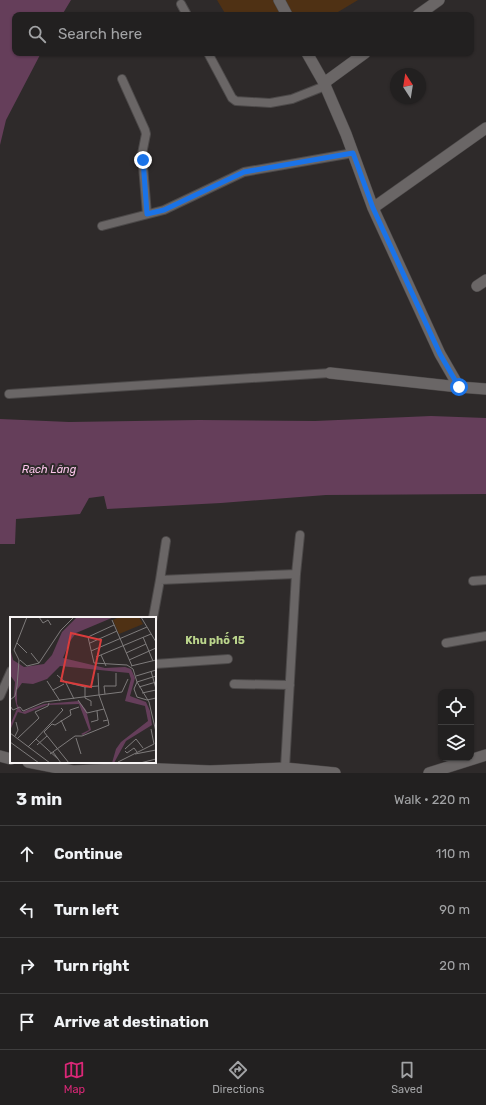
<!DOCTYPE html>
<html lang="en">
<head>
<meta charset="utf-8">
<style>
  :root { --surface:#222020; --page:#2a2829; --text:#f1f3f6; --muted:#a2a3a5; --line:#3f3e3e; --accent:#db2777 }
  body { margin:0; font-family:Rubik,sans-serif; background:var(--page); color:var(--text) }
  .controls { position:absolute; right:12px; bottom:12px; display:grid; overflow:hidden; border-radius:8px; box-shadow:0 1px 3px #0004 }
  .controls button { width:36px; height:36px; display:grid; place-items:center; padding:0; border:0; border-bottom:1px solid var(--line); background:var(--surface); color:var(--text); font:20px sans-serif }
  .compass { position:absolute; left:390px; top:68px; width:36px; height:36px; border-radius:50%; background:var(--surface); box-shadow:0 1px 3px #0004; rotate:348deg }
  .stop { position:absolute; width:12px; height:12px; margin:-9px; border:3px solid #1a73e8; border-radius:50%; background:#fff }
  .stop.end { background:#1a73e8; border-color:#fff; box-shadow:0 1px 4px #0008 }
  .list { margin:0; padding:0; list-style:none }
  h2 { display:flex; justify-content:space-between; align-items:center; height:52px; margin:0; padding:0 16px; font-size:17px }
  h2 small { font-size:13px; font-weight:400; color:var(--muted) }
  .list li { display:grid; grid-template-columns:26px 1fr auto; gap:12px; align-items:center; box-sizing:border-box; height:56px; padding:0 16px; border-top:1px solid var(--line) }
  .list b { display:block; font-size:15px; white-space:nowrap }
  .list em { font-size:13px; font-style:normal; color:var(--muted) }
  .icon { flex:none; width:22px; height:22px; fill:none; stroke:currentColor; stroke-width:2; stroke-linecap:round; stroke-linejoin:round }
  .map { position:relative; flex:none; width:486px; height:773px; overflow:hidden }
  .search { position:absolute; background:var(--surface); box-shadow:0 1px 3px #0004; left:12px; right:12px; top:12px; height:44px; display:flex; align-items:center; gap:10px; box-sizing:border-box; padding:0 14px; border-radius:8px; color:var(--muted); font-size:15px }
  .sheet { height:276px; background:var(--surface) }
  nav { display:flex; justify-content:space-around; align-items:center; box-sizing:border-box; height:56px; border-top:1px solid var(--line); background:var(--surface); font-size:11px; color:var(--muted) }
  nav a { display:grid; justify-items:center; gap:2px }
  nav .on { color:var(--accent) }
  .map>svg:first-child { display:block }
  .green { fill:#4f3114 }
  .water { fill:#653e5a }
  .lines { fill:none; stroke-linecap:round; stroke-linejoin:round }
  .service-casing { stroke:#4c4949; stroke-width:10 }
  .minor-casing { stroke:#4c4949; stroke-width:12 }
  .service { stroke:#6a6666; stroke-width:8 }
  .minor { stroke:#6a6666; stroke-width:11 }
  .route { stroke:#1a73e8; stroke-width:5 }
  .labels { text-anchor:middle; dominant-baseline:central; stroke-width:4; stroke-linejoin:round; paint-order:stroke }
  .water-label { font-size:11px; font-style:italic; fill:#fbc5ea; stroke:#2e2a2a }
  .neighbourhood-label { font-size:11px; font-weight:bold; fill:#bbd58c; stroke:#2e2a2a }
  .inset-river { fill:none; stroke:#653e5a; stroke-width:2 }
  .inset-road { fill:none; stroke:#7e7b7b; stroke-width:1 }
  .view { fill:#d93c3c; fill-opacity:0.15; stroke:#d93c3c; stroke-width:2 }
  .inset-edge { fill:none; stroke:#f7f4f4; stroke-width:2 }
</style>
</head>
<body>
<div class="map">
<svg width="486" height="773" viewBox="0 0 486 773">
  <rect width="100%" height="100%" fill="#2e2a2a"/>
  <path class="green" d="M217,0H358L333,15H226Z"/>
  <path class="water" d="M0,0H71L62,15H15V53H41L6,120L0,145Z
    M431,416L486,418V494L326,495L221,503L107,509L104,496L89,498L80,514L16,519L15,544H0V419L69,422L199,420L315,421Z"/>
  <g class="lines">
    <defs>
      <path id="service" d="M181,4L187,15
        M208,53L232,98L236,101L270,103L292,99L325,86
        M122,79L145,130L146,134L142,154L147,214
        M102,226L164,210L244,172L353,153
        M9,394L330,373
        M160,580L166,541
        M473,581L486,580
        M153,618L160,580L296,574
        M446,643L486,636
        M155,664L228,659
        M234,684L290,685
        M0,696L11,671
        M285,768L296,574L300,535"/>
      <path id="minor" d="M279,0L287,15
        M418,15L439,0
        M307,53L324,83L346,134L373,208L440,354L459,387L486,389
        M324,83L365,53
        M373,208L486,128
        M477,286L486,280
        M330,373L459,387
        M0,756L11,759
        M28,762L73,771L135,768L210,771L285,768L335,773
        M429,773L486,755"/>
    </defs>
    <use href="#service" class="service-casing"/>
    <use href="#minor" class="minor-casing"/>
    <use href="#service" class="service"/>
    <use href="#minor" class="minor"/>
  </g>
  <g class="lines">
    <path class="route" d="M143,160L147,214L164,210L244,172L353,153L373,208L440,354L459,387"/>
  </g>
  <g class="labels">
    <g class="water-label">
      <text x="49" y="469">Rạch Lăng</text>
    </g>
    <g class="neighbourhood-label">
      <text x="215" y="640">Khu phố 15</text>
    </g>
  </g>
  <g transform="translate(10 617)">
    <rect width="146" height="146" fill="#2e2a2a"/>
    <path d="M109,0H129L133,7L109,17L103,3Z" fill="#4f3114"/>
    <path d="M67,0H104L66,16L60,24L53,41L95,51L115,50L121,52L125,61L120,79L136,85L140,94L142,108L116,124L104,146H102L106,132L111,125L138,104L135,89L115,84L121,62L119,56L50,49L37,62L23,67L12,66L7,73V87L12,95L34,87L69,84L76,93L81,113L73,118L71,117L79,113L69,87L37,88L15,97L8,95L4,78L5,65L0,58V31L3,43L14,50L34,47L42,38L52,15Z" fill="#653e5a"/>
    <path class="inset-river" d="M0,111L8,92"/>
    <path class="inset-road" d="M29,0L33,6L38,3L41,8M131,0L146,25M102,3L122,49M104,8L78,20L84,46L117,48L123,52L127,65L139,85L146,115M133,20L143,44M7,26L17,36M80,26L107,14M81,34L137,10M21,36L29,46M116,36L136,27M91,38L96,49M86,40L141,17M10,43L17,49L29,46L51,13L64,0M119,43L146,31M121,49L146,43M141,54L146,72M88,56L89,78L98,103M47,58L55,65L75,70L88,69M126,59L146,53M37,64L50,84M55,64L64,82M127,65L124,72L127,80L137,83L146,81M127,65L146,59M75,70V81L81,84V89M129,70L146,65M43,73L54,67M132,76L146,73M95,77L94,69H106V56M0,83L5,79L7,69L9,43L4,33L17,0M68,83L77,96L94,92M34,85L112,75L118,62M0,89L3,93L10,90L13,94L34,85M51,103L56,114M81,105L88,103L87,94M0,116L40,146M5,119L8,113L6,105M8,121L29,101L25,95L38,89L39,86M66,121L71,137M26,122L53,93L51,91M0,125L29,146M27,128L37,119M18,130L26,122L48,142M115,132L126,122L133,131M115,134L117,136L124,131L127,135M43,135L51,146M40,137L65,119H72L99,108L98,103L93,104M125,137L146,133M108,145L144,127L141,112M59,146L34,115L42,107L45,108L61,98L60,93L69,90M130,146L146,142"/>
    <path class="view" d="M61,16L91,23L81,70L51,64Z"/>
    <rect width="146" height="146" class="inset-edge"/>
  </g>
</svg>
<div class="controls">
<button><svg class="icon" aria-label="locate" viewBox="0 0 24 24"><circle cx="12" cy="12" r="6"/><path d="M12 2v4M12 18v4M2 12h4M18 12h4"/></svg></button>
<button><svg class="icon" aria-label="layers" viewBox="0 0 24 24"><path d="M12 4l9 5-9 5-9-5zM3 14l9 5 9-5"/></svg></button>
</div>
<svg class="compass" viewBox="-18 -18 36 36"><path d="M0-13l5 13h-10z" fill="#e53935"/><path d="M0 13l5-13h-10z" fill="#a2a3a5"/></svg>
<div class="stop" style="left:459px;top:387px"></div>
<div class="stop end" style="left:143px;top:160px"></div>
<div class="search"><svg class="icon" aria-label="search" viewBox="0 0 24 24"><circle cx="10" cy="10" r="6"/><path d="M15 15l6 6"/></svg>Search here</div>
</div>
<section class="sheet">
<h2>3 min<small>Walk · 220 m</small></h2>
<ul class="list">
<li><svg class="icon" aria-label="ahead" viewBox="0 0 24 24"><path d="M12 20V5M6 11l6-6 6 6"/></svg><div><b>Continue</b></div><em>110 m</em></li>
<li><svg class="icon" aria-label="left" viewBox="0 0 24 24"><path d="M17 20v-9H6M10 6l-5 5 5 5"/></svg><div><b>Turn left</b></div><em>90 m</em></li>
<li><svg class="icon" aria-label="right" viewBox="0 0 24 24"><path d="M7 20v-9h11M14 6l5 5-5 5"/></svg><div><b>Turn right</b></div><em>20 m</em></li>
<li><svg class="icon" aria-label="arrive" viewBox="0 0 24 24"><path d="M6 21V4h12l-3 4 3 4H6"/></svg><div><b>Arrive at destination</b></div></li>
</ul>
</section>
<nav>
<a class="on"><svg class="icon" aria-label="map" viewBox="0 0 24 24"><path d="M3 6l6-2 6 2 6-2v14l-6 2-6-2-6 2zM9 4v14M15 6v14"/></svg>Map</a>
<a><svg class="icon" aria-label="directions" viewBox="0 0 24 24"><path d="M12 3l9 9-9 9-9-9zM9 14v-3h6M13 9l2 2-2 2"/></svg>Directions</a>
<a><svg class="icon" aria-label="saved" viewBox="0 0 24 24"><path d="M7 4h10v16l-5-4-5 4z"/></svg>Saved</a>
</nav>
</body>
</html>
